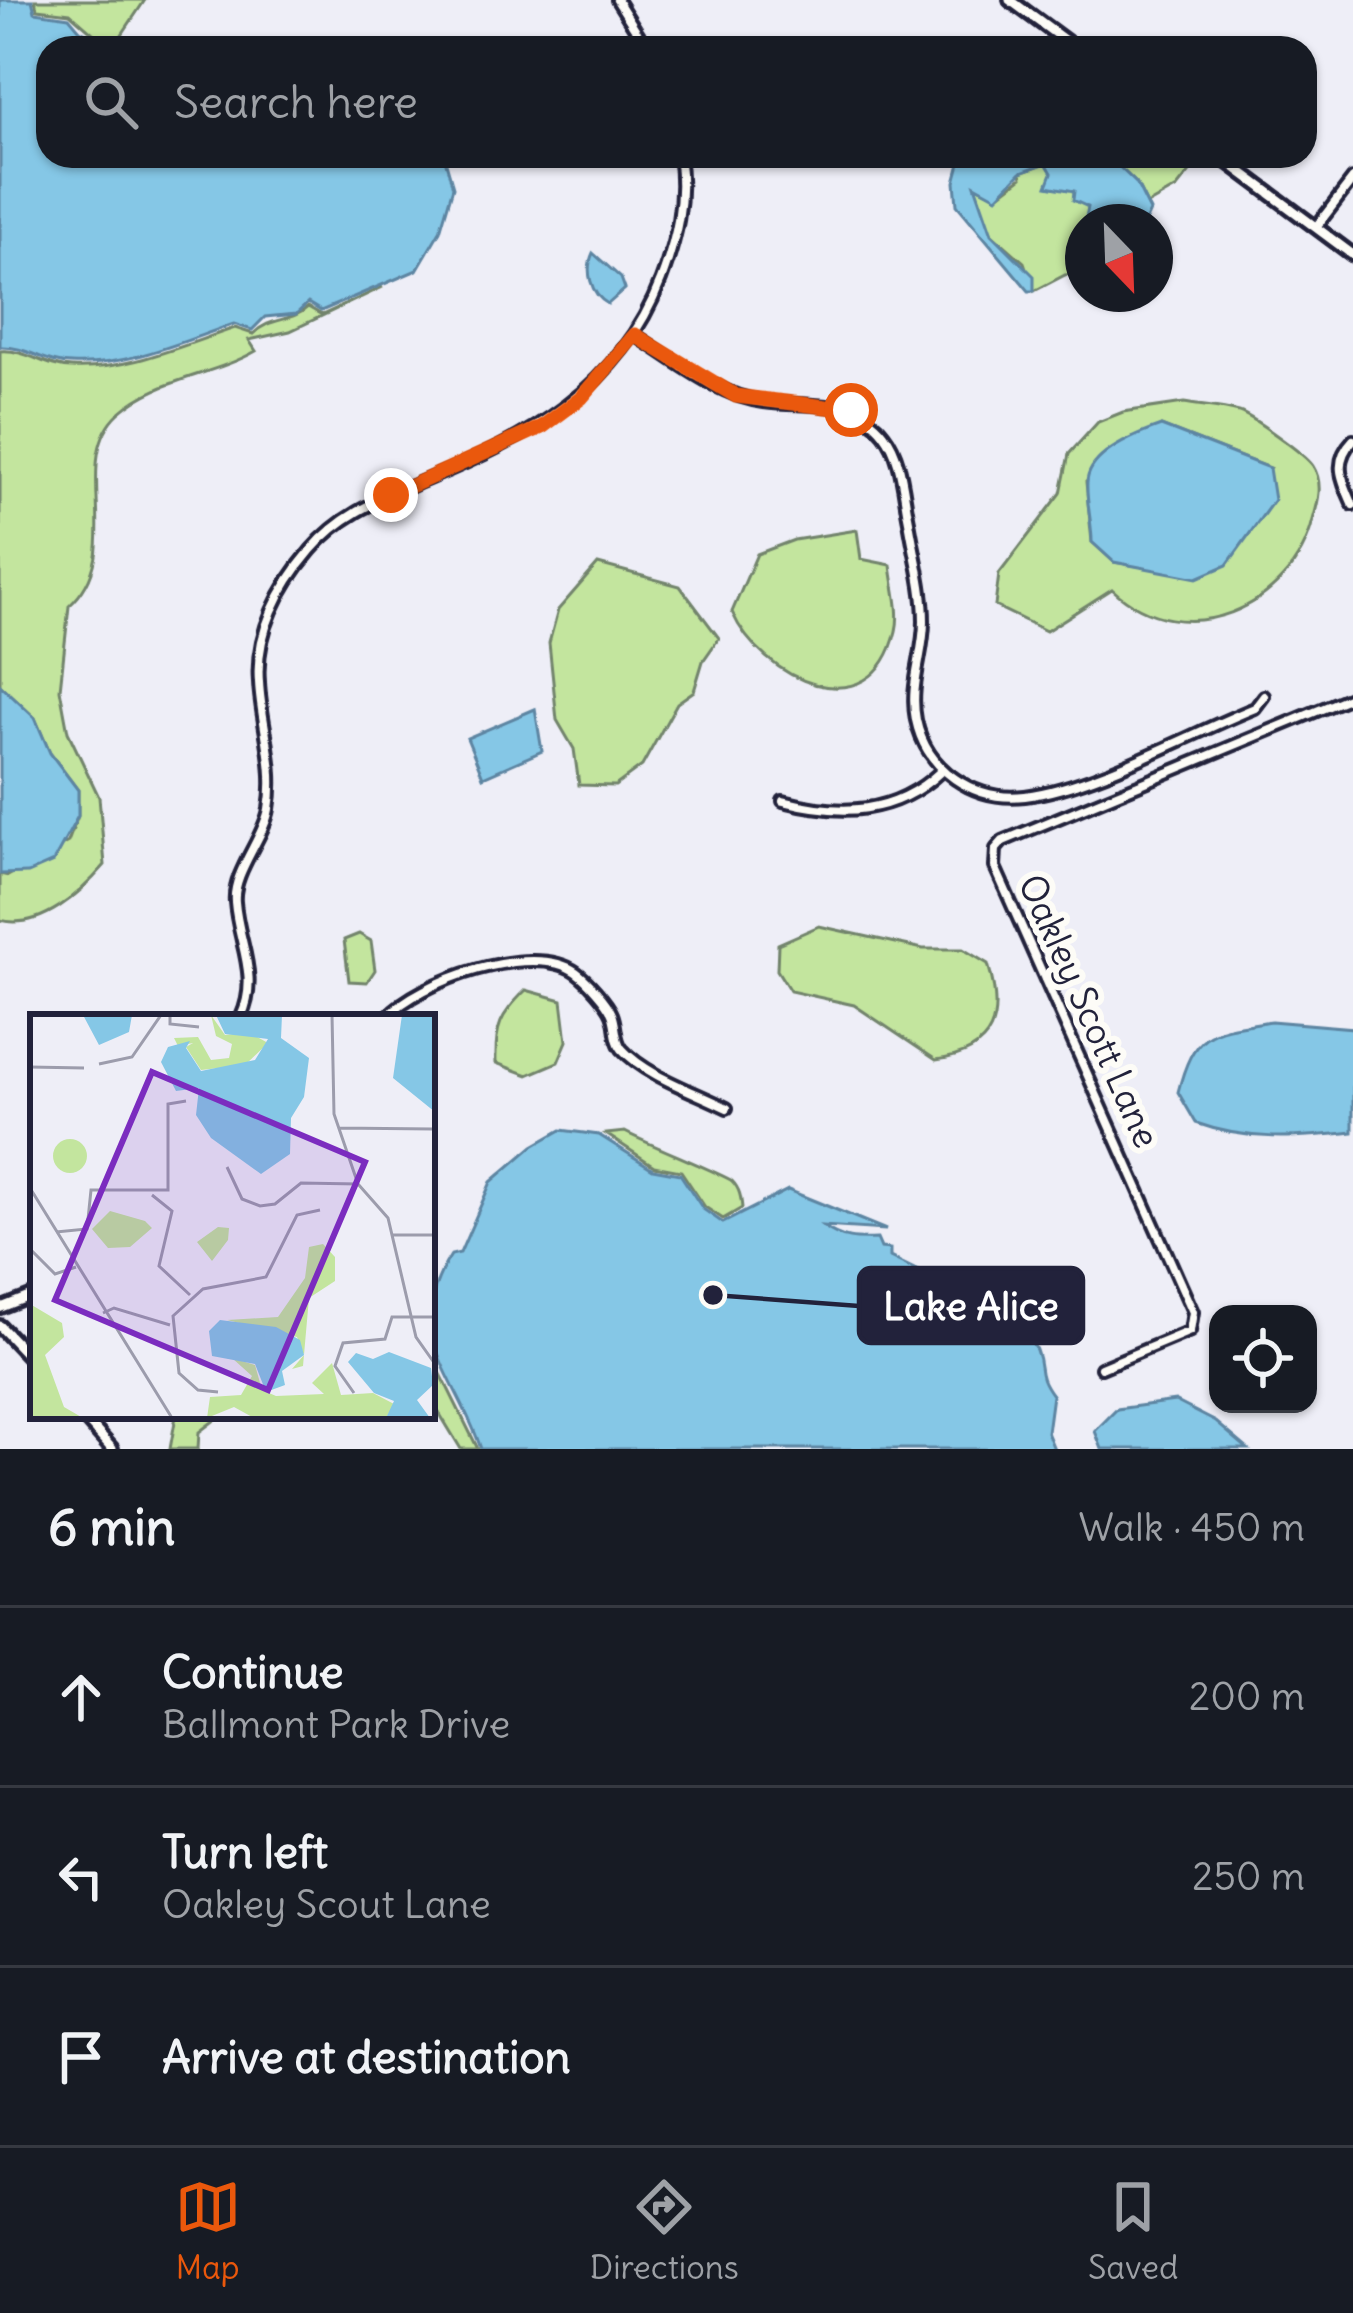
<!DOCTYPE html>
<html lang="en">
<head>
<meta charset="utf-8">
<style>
  :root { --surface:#171b24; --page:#20242c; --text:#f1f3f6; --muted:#9ea1a6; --line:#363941; --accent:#ea580c }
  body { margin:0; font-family:Delius,sans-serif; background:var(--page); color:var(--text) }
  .controls { position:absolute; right:36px; bottom:36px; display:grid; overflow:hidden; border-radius:24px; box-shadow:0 3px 9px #0004 }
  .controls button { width:108px; height:108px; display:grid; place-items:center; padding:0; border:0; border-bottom:3px solid var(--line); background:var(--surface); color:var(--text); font:60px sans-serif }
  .compass { position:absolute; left:1065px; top:204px; width:108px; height:108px; border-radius:50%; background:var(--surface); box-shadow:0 3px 9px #0004; rotate:157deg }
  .stop { position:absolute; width:36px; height:36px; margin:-27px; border:9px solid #ea580c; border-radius:50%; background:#fff }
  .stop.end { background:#ea580c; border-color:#fff; box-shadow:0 3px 12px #0008 }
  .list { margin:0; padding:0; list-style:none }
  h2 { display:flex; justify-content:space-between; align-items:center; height:156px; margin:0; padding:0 48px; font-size:51px }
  h2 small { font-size:39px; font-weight:400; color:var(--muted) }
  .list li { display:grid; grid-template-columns:78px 1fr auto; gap:36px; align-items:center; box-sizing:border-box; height:180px; padding:0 48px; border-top:3px solid var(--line) }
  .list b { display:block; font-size:45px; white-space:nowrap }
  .list p { margin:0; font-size:39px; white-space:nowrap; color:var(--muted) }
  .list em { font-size:39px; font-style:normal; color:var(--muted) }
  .icon { flex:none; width:66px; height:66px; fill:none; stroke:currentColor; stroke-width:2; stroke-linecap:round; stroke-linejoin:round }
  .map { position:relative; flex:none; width:1353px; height:1449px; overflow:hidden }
  .search { position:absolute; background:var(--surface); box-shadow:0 3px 9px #0004; left:36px; right:36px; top:36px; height:132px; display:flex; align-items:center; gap:30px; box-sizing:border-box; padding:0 42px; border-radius:36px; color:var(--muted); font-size:45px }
  .sheet { height:696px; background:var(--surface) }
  nav { display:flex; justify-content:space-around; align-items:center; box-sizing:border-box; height:168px; border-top:3px solid var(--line); background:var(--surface); font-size:33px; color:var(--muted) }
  nav a { display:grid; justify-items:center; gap:6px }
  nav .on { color:var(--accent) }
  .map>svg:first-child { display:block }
  .green { fill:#c3e59e; stroke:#72846c; stroke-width:3; fill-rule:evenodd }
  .water { fill:#85c7e6; stroke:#5d85a2; stroke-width:3 }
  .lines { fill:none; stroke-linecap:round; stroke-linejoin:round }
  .minor-casing { stroke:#22223b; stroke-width:16 }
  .tertiary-casing { stroke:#22223b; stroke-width:18 }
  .minor { stroke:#fdfcf7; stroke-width:8 }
  .tertiary { stroke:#fdfcf7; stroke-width:9 }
  .route { stroke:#ea580c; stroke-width:15 }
  .labels { text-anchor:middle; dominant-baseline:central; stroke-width:12; stroke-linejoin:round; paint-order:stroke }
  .street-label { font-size:36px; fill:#22223b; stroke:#fdfcf7 }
  .inset-road { fill:none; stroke:#9c9cac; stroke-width:3 }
  .view { fill:#7b2cbf; fill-opacity:0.15; stroke:#7b2cbf; stroke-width:6 }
  .inset-edge { fill:none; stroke:#22223b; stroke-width:6 }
  .leader { fill:none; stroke:#22223b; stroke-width:4.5 }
  .callout-dot { fill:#22223b; stroke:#fdfcf7; stroke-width:4.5 }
  .callout { fill:#22223b; stroke:#22223b; stroke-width:4.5 }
  .callout-label { font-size:39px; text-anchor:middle; font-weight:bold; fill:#fff }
</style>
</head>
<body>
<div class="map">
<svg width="1353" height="1449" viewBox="0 0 1353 1449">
  <rect width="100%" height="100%" fill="#eeeef7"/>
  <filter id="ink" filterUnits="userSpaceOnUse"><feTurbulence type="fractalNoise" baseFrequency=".00833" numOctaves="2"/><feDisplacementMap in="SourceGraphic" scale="24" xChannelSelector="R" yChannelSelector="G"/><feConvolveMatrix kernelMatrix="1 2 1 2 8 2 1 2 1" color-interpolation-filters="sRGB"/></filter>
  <g filter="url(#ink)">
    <path class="green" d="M35,0H145L119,39L122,48H110L70,13L37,9Z
      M1108,156H1185L1193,168L1177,188L1147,205L1136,183Z
      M1046,163L1088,207L1083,273L1065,275L1034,291L1024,262L992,234L971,188L975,185L997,196L1022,177L1021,172Z
      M383,287L290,331L249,340L256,351C213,376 156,379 119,413C67,461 130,552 69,606L60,689L68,732L99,797L105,865C81,893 40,931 0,920V874L8,876L68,842L78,816V790L50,753L35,718L0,685V351C27,349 44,367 71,368C127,371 183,345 235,328L253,334C271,316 291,323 308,307L322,315Z
      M1184,403C1201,406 1221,407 1239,412C1251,416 1305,454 1313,466C1324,483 1318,503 1313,520C1292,608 1184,656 1112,589L1046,631L995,606L999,574L1061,493L1069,454L1098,422L1123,412ZM1161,426L1269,468L1143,567L1114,562L1092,542L1086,482Z
      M857,530L861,559L891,565C893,585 901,612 896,631C872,732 761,679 732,612L757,554L794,540Z
      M598,564L680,586L719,638L703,661L694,691L677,703L642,766L615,786L579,785L574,749L557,720L549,643L558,610Z
      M819,926L923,949H963L988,964C1004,1017 996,1052 936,1060L854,1005L790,991L777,970L778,944Z
      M359,934L371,941L375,970L367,982L349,981L344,940Z
      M526,990L562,1000L567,1041L558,1062L528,1075L496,1063C495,1027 500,1015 526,990Z
      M625,1132C641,1141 727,1176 732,1181C740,1189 741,1198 742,1208L723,1219L705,1207L681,1171L654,1166L606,1134Z
      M432,1356L478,1449H461L432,1401Z
      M176,1416H220L199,1432L198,1449H170Z"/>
    <path class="water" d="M0,0H32L35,12L69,17L80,30L106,43L107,48H48V156H444L453,187L440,231L417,270L321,311L308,303L296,314L265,317L252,330L234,324C183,341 127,367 71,364C43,363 27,346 0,347Z
      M962,156H1108L1136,183L1150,211L1145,222L1137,217L1085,222L1088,207L1073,200L1074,191L1047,186L1052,173L1046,163L1021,172L997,197L975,185L992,234L1034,276V291H1029L957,205L955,182Z
      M593,253L621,278L625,289L608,304C590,294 585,270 593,253Z
      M1161,426L1269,468L1274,500L1227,565L1197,578L1114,562L1092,542C1092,522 1086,502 1087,483C1088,453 1138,434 1161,426Z
      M0,685L35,718L50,753L78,790V816L53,862L28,873L0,874Z
      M535,709L542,751L483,777L467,738Z
      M1271,1021L1353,1028V1132C1299,1138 1248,1142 1196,1123L1178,1092C1194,1029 1211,1030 1271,1021Z
      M561,1130L599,1135L653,1169L680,1174L703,1209L723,1223L788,1190L886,1230L823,1226C842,1240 856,1240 877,1239L881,1248L890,1249V1257L935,1279H977L1017,1316C1020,1332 1030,1336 1036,1350C1044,1370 1035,1372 1052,1395L1047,1432L1054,1449H481C458,1377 400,1332 451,1255L460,1253L491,1182L533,1146Z
      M1175,1401L1216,1422L1248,1449H1102L1095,1431L1117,1409Z"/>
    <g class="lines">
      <defs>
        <path id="minor" d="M617,0L647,48
          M1316,227L1353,179
          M635,335C675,360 717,396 764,402C806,408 855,396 884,434C902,457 903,492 909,521C914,553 924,588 924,621C924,655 909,685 916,720C926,769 973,802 1025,796C1092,788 1190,734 1255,708L1264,696
          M1353,440C1332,462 1342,480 1353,505
          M783,801C841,816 894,815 940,772
          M241,1017C260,976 238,943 235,902C232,873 264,838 269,809C277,765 261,725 259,682C255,633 280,586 311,550C343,512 382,499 426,480C528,438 619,390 661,280C676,240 686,199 679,156
          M387,1017C419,981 533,941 576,972C587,980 607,1002 612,1014C617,1026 614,1039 622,1049C646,1076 696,1092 727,1108
          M0,1308L33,1295
          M1101,1368L1190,1331L1193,1312L995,867L996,849L1003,841L1353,696"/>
        <path id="tertiary" d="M1010,0L1075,48
          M1220,156L1353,255
          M0,1326L33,1361
          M83,1416L112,1449"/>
      </defs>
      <use href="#minor" class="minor-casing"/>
      <use href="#tertiary" class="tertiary-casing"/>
      <use href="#minor" class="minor"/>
      <use href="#tertiary" class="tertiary"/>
    </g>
  </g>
  <g class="lines" filter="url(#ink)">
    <path class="route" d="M391,495L542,427L581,398L635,335L736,396L851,410"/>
  </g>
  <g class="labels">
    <g class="street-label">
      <text transform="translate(1089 1011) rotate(66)">Oakley Scott Lane</text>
    </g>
  </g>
  <g transform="translate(30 1014)">
    <rect width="405" height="405" fill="#eeeef7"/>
    <path d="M181,1L195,21L218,18L238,29L215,51L171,56L156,33L163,29L148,32L144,24L168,23L181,46L199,44L202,30L186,22ZM23 142a17 17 0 1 1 34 0a17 17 0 1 1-34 0ZM80,197L115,207L122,214L100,233L78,234L62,215ZM188,213L199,214L198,226L182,247L167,228ZM293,230L305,243V267L279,284L273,352L262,355L274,341L267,323L197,306L248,303L275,264L279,233ZM0,290L32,309L34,323L15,341L34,393L53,404H0ZM202,344L225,351L232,376L246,382L294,380L282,369L302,349L311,381L343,379L364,390L356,404H224L204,393L177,404L180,383L211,381L222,362Z" fill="#c3e59e"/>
    <path d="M53,1H102L99,18L69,31ZM186,1H252L251,24L279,44L274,83L261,104L260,140L231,160L181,124L166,101L169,74L146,77L131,48L138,33L160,27L156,34L171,57L225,46L238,25L195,20ZM372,1H405V98L363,64ZM190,306L246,313L270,326L274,341L252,357L255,371L236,378L225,350L182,342L179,317ZM359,338L401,354L403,371L387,386L400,404H356L364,387L344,379L318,348L326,339L343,345Z" fill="#85c7e6"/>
    <path class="inset-road" d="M140,1V10L169,13M302,1L304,100L328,170L358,204L386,323L405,350M69,50L102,43L131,1M0,53L54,54M308,114L402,115M197,153L212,185L230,192L245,190L271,169L328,170M0,174L142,404M122,181L142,197L129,252L160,281M26,218L57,215L61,176H138V90L156,87M363,221H405M0,235L25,260L46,253M73,299L84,294L140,311M188,378L168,376L149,359L143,302L173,275L236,263L267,201L290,196M324,379L305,352L313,329L355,325L362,303H405"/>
    <path class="view" d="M122,58L335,148L238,376L25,286Z"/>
    <rect width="405" height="405" class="inset-edge"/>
  </g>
  <path class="leader" d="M713 1295L859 1306"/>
  <circle class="callout-dot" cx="713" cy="1295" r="12"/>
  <rect class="callout" x="859" y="1268" width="224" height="75" rx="12"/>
  <g class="callout-label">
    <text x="971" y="1320">Lake Alice</text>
  </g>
</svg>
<div class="controls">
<button><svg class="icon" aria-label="locate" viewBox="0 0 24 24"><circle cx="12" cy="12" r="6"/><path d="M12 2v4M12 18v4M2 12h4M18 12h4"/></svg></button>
</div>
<svg class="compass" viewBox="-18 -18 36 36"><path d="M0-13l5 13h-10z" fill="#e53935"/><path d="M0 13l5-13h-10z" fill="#9ea1a6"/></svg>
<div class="stop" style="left:851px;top:410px"></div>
<div class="stop end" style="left:391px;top:495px"></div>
<div class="search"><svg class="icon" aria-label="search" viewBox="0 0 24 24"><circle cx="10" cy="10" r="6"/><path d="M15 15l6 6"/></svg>Search here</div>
</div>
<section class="sheet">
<h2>6 min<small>Walk · 450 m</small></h2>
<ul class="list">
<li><svg class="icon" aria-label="ahead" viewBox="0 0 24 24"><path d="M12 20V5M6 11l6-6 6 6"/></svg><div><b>Continue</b><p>Ballmont Park Drive</p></div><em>200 m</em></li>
<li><svg class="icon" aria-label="left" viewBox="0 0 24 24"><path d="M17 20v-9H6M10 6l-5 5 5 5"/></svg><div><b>Turn left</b><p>Oakley Scout Lane</p></div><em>250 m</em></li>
<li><svg class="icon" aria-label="arrive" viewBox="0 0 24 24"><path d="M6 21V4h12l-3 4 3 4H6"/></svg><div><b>Arrive at destination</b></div></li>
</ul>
</section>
<nav>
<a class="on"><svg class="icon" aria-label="map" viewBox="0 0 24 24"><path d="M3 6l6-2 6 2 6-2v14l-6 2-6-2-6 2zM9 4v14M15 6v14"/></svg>Map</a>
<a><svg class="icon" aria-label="directions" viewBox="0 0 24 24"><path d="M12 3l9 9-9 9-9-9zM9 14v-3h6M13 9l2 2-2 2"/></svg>Directions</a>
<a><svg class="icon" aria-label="saved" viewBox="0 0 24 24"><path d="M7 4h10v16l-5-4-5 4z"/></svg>Saved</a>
</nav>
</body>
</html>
